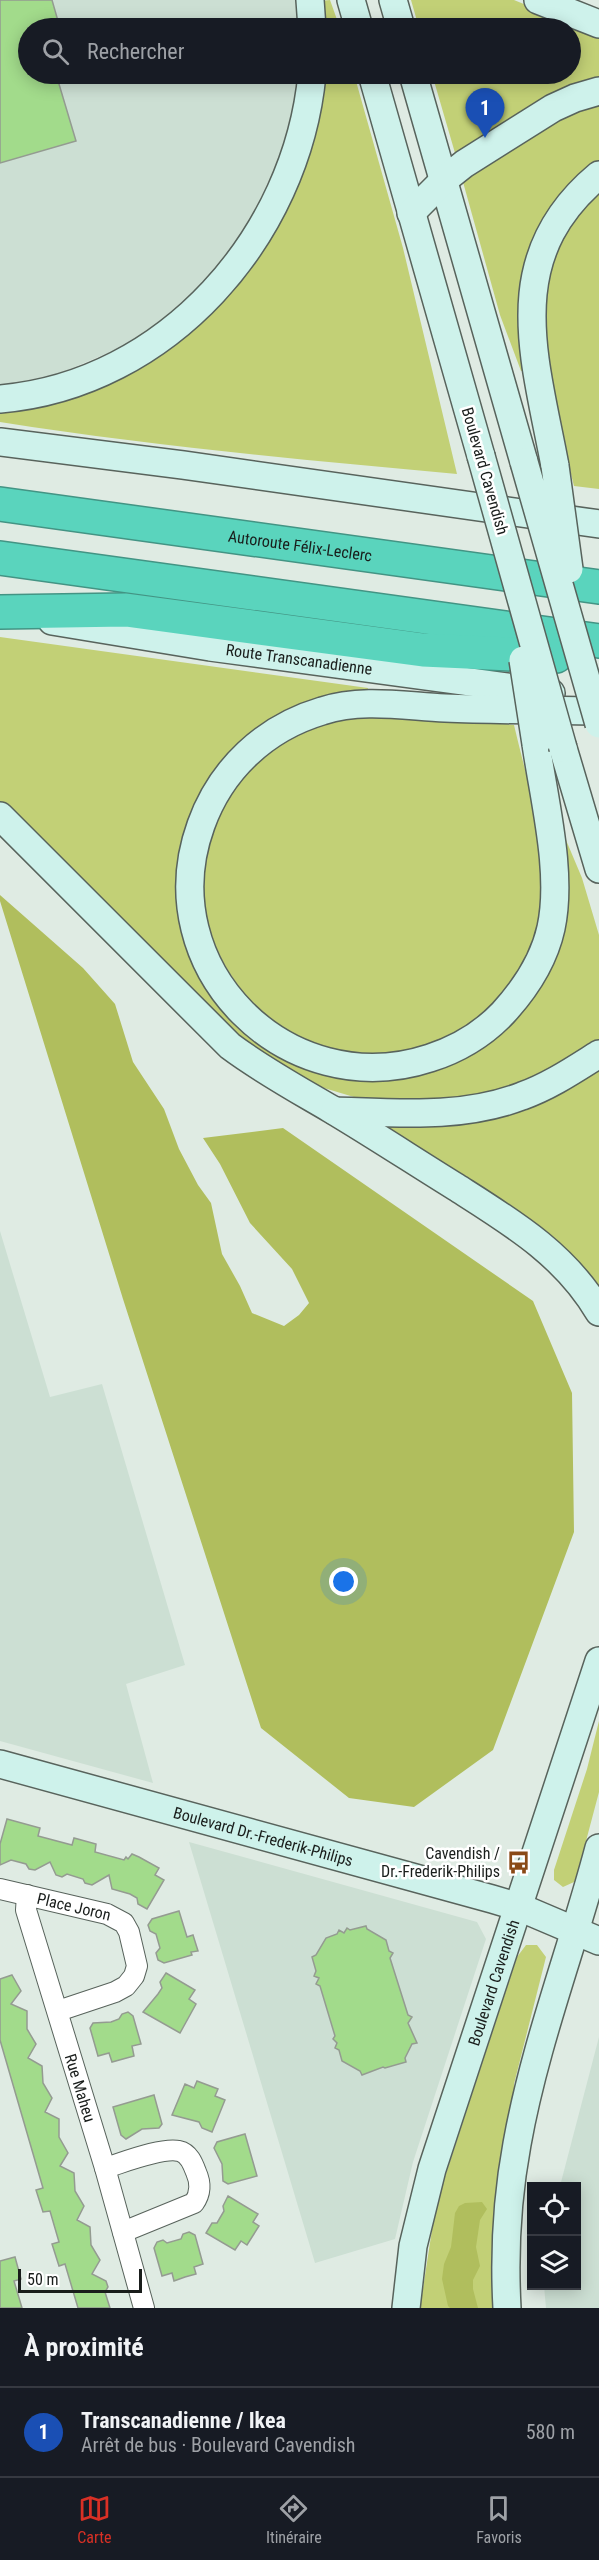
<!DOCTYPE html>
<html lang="fr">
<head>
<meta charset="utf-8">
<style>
  :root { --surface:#171b24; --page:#242831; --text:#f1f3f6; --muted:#9ea1a6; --line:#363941; --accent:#d93025 }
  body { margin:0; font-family:"Roboto Condensed",sans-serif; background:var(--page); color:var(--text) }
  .controls { position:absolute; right:18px; bottom:18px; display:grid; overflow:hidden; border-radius:0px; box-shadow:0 3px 15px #0003 }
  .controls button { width:54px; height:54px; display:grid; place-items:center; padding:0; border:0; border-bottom:2px solid var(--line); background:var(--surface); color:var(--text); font:30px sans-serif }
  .scale { position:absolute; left:18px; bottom:15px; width:124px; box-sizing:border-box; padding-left:6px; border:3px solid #191d1b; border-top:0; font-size:16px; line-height:21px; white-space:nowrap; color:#191d1b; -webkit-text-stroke:4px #fff; paint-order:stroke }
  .you { position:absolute; left:344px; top:1582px; width:21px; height:21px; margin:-15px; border:4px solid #fff; border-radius:50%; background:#1a73e8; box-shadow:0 0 0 9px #1a73e833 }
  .badge { display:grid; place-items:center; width:39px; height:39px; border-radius:50%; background:var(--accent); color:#fff; font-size:20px; font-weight:700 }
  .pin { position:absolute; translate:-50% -50px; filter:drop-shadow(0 2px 3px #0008) }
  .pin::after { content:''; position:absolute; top:32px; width:21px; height:18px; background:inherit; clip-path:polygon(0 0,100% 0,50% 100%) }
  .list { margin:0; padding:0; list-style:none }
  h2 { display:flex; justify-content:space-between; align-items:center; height:78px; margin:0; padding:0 24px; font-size:26px }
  h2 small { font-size:20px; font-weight:400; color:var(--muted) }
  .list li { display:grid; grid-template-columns:39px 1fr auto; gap:18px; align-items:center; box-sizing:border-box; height:90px; padding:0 24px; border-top:2px solid var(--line) }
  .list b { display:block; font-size:22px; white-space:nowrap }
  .list p { margin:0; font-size:20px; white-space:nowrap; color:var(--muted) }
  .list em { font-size:20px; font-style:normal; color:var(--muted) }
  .icon { flex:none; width:33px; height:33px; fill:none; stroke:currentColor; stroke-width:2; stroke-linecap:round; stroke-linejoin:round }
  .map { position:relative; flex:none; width:599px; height:2308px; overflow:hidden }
  .search { position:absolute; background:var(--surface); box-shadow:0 3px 15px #0003; left:18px; right:18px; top:18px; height:66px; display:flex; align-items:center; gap:15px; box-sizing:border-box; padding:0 21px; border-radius:33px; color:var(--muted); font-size:22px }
  .sheet { height:168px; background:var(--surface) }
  nav { display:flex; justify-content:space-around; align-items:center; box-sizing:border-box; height:84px; border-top:2px solid var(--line); background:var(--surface); font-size:16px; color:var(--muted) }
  nav a { display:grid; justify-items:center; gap:3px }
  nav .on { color:var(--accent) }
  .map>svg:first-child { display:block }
  .built { fill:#ccdfd3 }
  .green { fill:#c2d076 }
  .forest { fill:#b0be5d }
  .building { fill:#a2db8b; stroke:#949b91; stroke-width:1.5 }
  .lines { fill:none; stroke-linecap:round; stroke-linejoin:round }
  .street-casing { stroke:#58635c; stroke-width:22 }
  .secondary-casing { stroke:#58635c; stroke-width:30 }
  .highway-casing { stroke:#439484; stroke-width:36 }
  .street { stroke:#fff; stroke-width:20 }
  .secondary { stroke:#cef2eb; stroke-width:27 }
  .highway { stroke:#5ad4bd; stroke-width:33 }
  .secondary-bridge-casing { stroke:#58635c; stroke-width:30; stroke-linecap:butt }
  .secondary-bridge { stroke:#cef2eb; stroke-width:27 }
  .labels { text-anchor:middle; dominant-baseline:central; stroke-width:5; stroke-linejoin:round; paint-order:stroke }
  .street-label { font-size:16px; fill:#191d1b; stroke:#fff }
  .poi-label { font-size:16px; fill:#191d1b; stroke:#fff; text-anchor:end }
</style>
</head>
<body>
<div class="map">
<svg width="599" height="2308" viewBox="0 0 599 2308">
  <rect width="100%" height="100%" fill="#dfebe3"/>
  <path class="built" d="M0,0H298L301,28H28V74H300L286,147L251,223L206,282L171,314L129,344L58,374L0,386Z
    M0,1231L50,1397L102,1384L185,1665L126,1684L153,1783L0,1741Z
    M189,1842L477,1922L486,1939L413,2162L395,2239L315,2263Z
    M599,2037V2308H546L544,2286H576V2186H560Z"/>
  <path class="green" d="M330,0L340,28H323L320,1Z
    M411,0H514L599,35V78L455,153L432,74H570V28H419Z
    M322,74H354L403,248L457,474C304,460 152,446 0,422V408L216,302Z
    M599,100V164L560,203L527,370L521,371L500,315L463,182L465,178L543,123Z
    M599,191V489L574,486C556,409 524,318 561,242C570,223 585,207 599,191Z
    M0,637L368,688L367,694L331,699L197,811L206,977L354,1076L514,1015L561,840H566L582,878L599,935V1043L541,1077L451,1103L364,1100L324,1088L290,1073L254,1052L143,946L0,803Z
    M350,716L476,720L514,725C528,786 551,853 541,916C531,970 487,1027 434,1045C408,1054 377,1055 350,1052C341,1051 331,1050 322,1047C234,1016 179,917 214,827C229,790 251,763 285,742C291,738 298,732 305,730C319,724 335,721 350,716Z
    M599,1069V1295L382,1130L386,1125Z
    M599,1721V1792L577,1875L574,1882L563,1887L554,1880V1870L587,1769Z
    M526,1945H537L546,1957L514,2084V2116L498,2308H420L436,2204L517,1957Z"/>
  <path class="forest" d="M0,895L83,968L115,1004L133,1062L164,1109L179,1149L198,1185L211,1203L222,1254L240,1286L252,1313L284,1326L299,1315L309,1303L292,1269L250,1223L220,1164L203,1138L283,1128L533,1301L572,1393L574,1532L493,1750L414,1807L349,1798L261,1728L123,1299L0,901Z
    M482,2202L487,2209L480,2220L476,2247L480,2266L473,2280V2289L478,2308H450L448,2306L442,2279L444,2264L451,2247L455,2213L459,2206L465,2203Z"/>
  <path class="building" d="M0,0H52L60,28H28V74H56L76,141L0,163Z
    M7,1819L40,1828L38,1836L72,1845L74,1838L96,1844L95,1852L124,1860L126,1857L128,1859L132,1854L139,1857L159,1868L155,1875L164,1880L147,1909L138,1904L137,1898L130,1894L112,1889L109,1875L92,1885L85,1883L83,1879L67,1874L62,1877L56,1875L50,1862L35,1870L29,1869L26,1864L11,1860L0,1865V1844Z
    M179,1911L187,1937L193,1935L198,1951L191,1952L192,1955L164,1963L158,1960L156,1953L160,1948L156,1934L150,1931L148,1925L152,1919Z
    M366,1926L367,1929L386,1940L389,1951L393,1953L390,1958L408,2015L412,2017L408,2023L417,2043L412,2044L405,2058L406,2062L385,2068L383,2067L362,2075L360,2071L342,2061L339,2050L335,2048L337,2043L333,2039L335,2036L320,1986L316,1984L319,1978L314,1976L316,1971L312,1957L316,1955L326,1938L337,1934L339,1930L344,1933L347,1928L350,1930Z
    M166,1973L195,1990L189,1999L196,2004L180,2033L143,2012L158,1994L162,1988L160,1982Z
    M12,1975L21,1991L11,2004L27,2011V2029L36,2044L28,2058L42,2066L43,2083L52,2098L45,2112L59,2119V2137L68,2153L60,2166L74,2173L75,2191L84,2206L77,2220L90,2227L91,2245L100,2260L92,2274L106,2281L108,2287L105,2292L110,2308H78L65,2264L59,2266L52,2244L59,2242L50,2211L43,2212L36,2190L43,2188L0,2040V1979Z
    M128,2012L133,2016L141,2044L132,2046L134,2056L112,2062L109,2053L98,2056L90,2028L93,2023L111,2022L119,2019L122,2014Z
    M197,2081L218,2089L215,2096L225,2100L212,2132L202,2128L199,2122L172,2115L185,2084L194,2088Z
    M154,2095L162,2124L159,2128L142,2129L126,2139L121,2135L113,2107Z
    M245,2134L257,2176L228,2184L223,2181L222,2164L214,2148L217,2142Z
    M228,2196L258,2214L253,2222L259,2226L247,2245L241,2241L235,2250L206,2233L212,2223H217L224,2211L223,2206Z
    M189,2232L195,2235L203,2264L194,2267L196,2274L185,2277L174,2281L172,2273L162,2276L154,2248L157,2242L163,2240L167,2243L181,2239L183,2234Z
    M15,2257L21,2279L14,2281L22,2308H0V2261Z"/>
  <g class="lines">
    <defs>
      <g id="street">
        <path id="s1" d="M0,1889L107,1914L124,1923L129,1932L137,1966L134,1976L126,1986L115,1992L58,2011"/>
        <path id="s2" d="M27,1895L26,1910L105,2168L144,2308"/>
        <path d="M105,2168C122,2163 162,2147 179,2151C189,2153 193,2164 196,2172C201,2183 201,2193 194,2203L123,2232"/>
      </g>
      <g id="secondary">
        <path d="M310,0L312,28"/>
        <path d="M351,0L359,28"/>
        <path d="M393,0L401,28"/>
        <path d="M538,0L599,24"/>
        <path d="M372,74L481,456"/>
        <path d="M413,74L524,462"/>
        <path d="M411,213L444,180L464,164L553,108L575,98L599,91"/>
        <path d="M0,399C167,385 297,236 312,74"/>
        <path d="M0,442L183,465L599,524"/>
        <path d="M555,466C535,358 499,258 599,175"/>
        <path id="s3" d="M52,621L210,647L551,693"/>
        <path d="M536,744C544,800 563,873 551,928C544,960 525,989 503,1013C483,1034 458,1049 430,1058C288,1105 149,968 201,825C221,769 265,728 322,711C362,698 403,706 445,708C496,710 548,710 599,711"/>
        <path d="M563,748L599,869"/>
        <path d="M0,816L230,1046C262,1070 297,1089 331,1109C373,1134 414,1161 456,1187C511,1222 565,1254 599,1312"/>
        <path d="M335,1111C398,1113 462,1119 522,1096C550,1086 575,1069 599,1054"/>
        <path id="s4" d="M0,1764L492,1899L519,1907L599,1941"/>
        <path id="s5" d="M406,2308L413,2246L432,2169L599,1661"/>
        <path d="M507,2308C504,2253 507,2198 517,2144C535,2043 573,1947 599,1848"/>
      </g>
      <g id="highway">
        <path id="s6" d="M0,504L599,587"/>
        <path d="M0,558L599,641"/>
        <path d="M0,612L126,610L423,650L556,656"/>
      </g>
    </defs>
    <use href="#street" class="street-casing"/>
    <use href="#secondary" class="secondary-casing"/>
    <use href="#highway" class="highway-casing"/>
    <use href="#street" class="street"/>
    <use href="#secondary" class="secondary"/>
    <use href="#highway" class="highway"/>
    <defs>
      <path id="secondary-bridge" d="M481,456L563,748
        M524,462L599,724
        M555,466L569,569
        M523,660L536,744"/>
    </defs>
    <use href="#secondary-bridge" class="secondary-bridge-casing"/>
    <use href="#secondary-bridge" class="secondary-bridge"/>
  </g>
  <defs>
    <symbol id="bus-bare" viewBox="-9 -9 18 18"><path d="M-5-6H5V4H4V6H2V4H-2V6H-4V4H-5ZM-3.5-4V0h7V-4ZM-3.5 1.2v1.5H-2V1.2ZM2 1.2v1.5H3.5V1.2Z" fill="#8a4916" stroke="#fff" stroke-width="2.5" paint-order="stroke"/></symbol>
  </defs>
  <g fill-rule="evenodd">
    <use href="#bus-bare" x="502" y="1846" width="33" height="33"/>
  </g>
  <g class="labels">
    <g class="street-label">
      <text transform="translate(485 471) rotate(74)">Boulevard Cavendish</text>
      <text stroke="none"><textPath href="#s6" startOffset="303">Autoroute Félix-Leclerc</textPath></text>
      <text stroke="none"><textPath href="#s3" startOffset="250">Route Transcanadienne</textPath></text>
      <text stroke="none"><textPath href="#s4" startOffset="273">Boulevard Dr.-Frederik-Philips</textPath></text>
      <text stroke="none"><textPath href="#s1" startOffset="76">Place Joron</textPath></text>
      <text stroke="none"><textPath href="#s5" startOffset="338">Boulevard Cavendish</textPath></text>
      <text stroke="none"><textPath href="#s2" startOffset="201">Rue Maheu</textPath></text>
    </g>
    <g class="poi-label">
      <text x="500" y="1853">Cavendish /<tspan x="500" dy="18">Dr.-Frederik-Philips</tspan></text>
    </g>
  </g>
</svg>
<div class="controls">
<button><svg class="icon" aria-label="locate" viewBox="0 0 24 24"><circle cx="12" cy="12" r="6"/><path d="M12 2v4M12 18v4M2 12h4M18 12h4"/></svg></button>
<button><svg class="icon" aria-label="layers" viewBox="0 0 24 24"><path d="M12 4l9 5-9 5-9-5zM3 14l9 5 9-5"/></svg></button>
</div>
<div class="scale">50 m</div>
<div class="you"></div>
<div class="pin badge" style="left:485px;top:138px;background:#1a4fb4">1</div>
<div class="search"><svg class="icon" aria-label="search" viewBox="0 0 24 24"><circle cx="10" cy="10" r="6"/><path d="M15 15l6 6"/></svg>Rechercher</div>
</div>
<section class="sheet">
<h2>À proximité<small></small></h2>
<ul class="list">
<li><span class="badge" style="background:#1a4fb4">1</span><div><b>Transcanadienne / Ikea</b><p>Arrêt de bus · Boulevard Cavendish</p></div><em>580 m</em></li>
</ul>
</section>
<nav>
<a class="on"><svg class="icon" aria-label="map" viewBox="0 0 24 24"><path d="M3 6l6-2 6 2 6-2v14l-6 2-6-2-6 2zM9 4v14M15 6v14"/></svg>Carte</a>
<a><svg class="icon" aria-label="directions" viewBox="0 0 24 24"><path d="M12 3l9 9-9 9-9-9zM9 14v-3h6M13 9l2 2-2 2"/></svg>Itinéraire</a>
<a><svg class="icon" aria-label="saved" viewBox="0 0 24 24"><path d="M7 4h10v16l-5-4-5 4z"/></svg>Favoris</a>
</nav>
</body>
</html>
